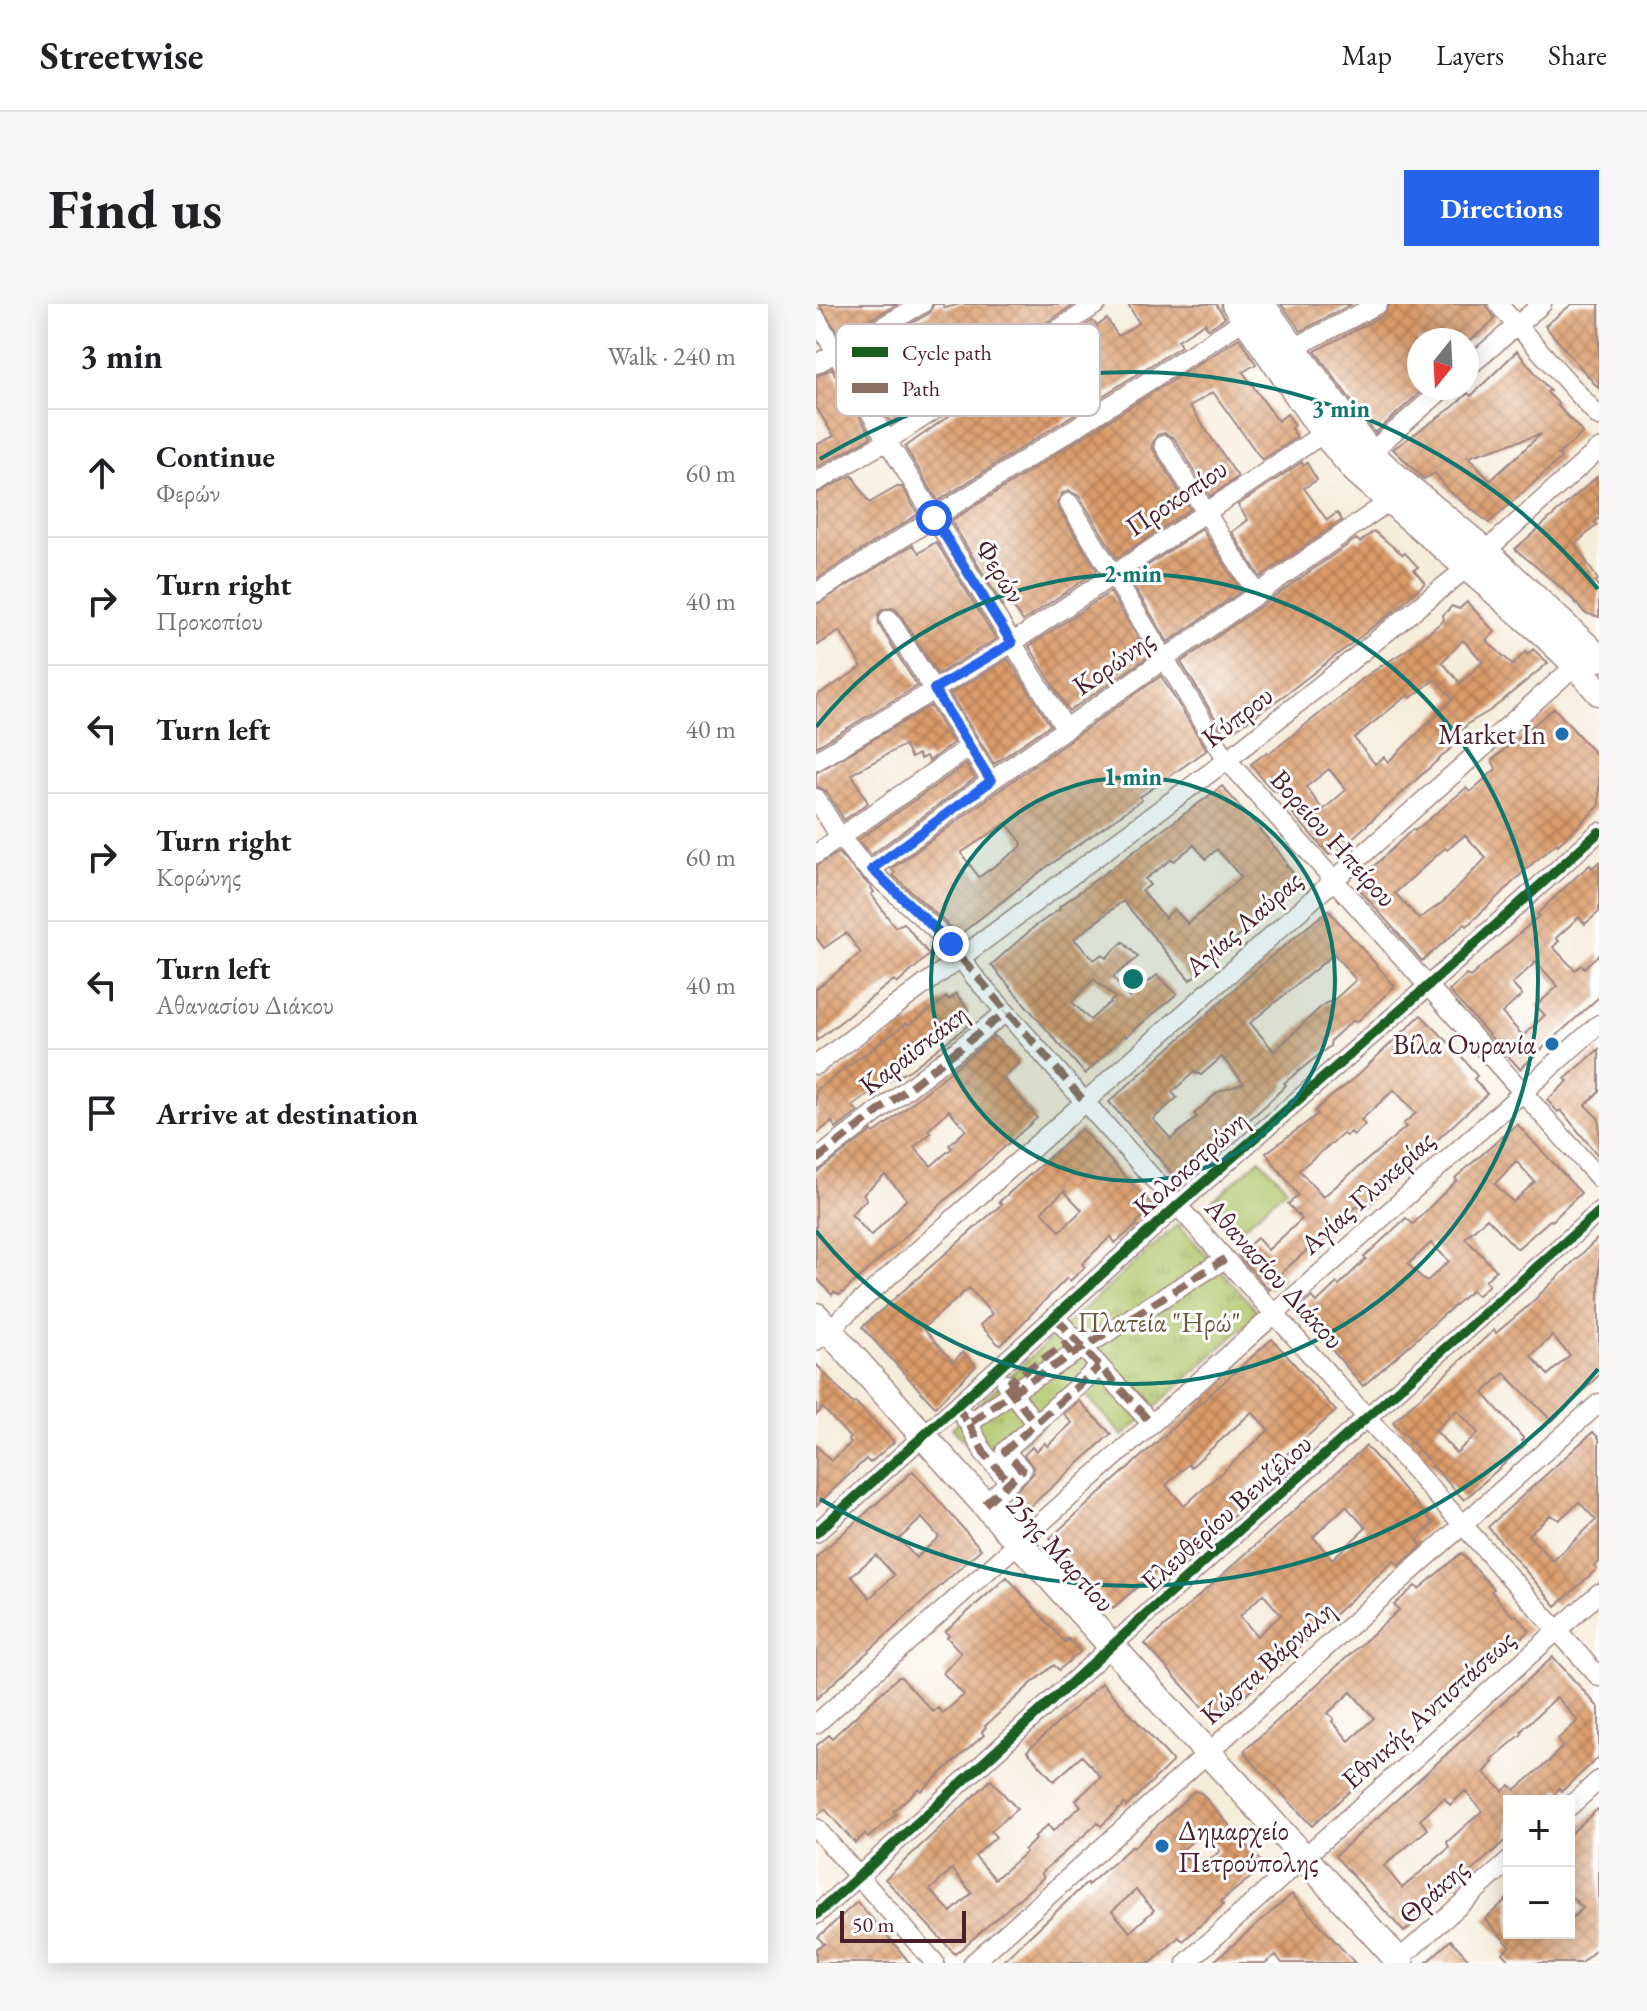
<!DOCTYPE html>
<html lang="en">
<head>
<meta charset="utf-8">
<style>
  :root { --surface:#fff; --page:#f6f6f6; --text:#202124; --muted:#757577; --line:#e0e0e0; --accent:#2563eb }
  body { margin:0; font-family:"EB Garamond",serif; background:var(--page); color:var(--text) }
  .controls { position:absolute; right:24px; bottom:24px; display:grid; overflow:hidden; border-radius:0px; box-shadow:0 4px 20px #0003 }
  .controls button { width:72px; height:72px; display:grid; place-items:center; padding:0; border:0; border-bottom:2px solid var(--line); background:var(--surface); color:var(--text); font:40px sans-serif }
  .compass { position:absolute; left:591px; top:24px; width:72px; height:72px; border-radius:50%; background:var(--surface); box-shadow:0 4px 20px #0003; rotate:198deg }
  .scale { position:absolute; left:24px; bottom:20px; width:126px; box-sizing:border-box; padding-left:8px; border:4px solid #4a1f2b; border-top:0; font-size:22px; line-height:28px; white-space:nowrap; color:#4a1f2b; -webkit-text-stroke:6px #fff; paint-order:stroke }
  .stop { position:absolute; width:24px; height:24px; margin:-18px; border:6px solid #2563eb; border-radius:50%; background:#fff }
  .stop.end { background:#2563eb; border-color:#fff; box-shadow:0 2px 8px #0008 }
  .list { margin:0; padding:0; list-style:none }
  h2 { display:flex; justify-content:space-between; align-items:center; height:104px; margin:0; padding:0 32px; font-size:34px }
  h2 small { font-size:26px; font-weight:400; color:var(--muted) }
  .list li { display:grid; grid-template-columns:52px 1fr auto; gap:24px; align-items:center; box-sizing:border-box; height:128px; padding:0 32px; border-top:2px solid var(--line) }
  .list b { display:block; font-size:30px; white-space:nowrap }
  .list p { margin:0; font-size:26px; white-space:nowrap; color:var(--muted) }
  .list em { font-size:26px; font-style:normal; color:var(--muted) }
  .icon { flex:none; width:44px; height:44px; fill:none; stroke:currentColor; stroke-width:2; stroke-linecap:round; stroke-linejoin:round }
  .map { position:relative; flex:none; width:783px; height:1659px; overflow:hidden; border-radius:0px }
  header { display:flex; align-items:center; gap:48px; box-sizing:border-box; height:112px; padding:0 40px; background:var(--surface); border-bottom:2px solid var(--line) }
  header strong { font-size:38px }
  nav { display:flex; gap:44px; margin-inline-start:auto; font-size:28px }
  .intro { display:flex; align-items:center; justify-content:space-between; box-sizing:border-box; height:192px; padding:0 48px }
  h1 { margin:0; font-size:56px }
  .button { padding:20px 36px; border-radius:0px; background:var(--accent); color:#fff; font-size:28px; font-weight:700 }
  main { display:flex; gap:48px; padding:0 48px }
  aside { flex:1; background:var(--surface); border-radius:0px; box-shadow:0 4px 20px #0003 }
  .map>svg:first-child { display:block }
  .grass { fill:url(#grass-tufts); stroke:#7e724a; stroke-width:2 }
  .pitch { fill:#b1c66a; stroke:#7e724a; stroke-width:2 }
  .building { fill:url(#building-cross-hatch); fill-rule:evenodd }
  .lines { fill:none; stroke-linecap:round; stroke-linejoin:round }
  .street-casing { stroke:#a08682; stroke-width:21 }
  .secondary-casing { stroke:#a08682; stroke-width:29 }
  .street { stroke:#fff; stroke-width:18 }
  .secondary { stroke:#fff; stroke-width:26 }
  .quiet { stroke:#8d6e63; stroke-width:8; stroke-dasharray:16 8; stroke-linecap:butt }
  .cycleway-casing { stroke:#fff; stroke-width:15 }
  .cycleway { stroke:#1b5e20; stroke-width:10 }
  .route { stroke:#2563eb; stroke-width:10 }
  .ring { fill:none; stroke:#0f766e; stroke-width:4 }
  .poi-dot { fill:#1f6fb2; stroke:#fff; stroke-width:3 }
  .labels { text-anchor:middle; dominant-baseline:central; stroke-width:6; stroke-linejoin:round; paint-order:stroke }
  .street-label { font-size:28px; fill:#4a1f2b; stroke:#fff }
  .poi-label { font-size:28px; fill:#4a1f2b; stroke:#fff; text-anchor:end }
  .park-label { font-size:28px; fill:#6e5941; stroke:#fff }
  .key { fill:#fff; stroke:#c9bcbf; stroke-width:2 }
  .key-label { font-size:22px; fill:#4a1f2b }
  .centre { fill:#0f766e; stroke:#fff; stroke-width:4 }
  .ring-label { font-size:24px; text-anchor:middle; font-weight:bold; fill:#0f766e; stroke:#fff; stroke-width:6; stroke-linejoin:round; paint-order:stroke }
</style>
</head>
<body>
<header>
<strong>Streetwise</strong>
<nav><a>Map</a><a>Layers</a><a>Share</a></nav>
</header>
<div class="intro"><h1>Find us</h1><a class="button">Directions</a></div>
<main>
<aside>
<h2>3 min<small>Walk · 240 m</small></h2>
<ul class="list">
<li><svg class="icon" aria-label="ahead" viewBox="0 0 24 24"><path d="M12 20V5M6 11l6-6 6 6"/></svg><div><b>Continue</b><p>Φερών</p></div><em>60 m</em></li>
<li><svg class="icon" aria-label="right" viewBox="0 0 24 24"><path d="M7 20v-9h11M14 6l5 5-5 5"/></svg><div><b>Turn right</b><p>Προκοπίου</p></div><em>40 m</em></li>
<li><svg class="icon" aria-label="left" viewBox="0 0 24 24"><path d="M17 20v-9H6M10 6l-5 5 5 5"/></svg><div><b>Turn left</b></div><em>40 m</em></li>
<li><svg class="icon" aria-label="right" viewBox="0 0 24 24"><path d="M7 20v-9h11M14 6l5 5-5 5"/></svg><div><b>Turn right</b><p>Κορώνης</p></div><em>60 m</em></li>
<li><svg class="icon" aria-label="left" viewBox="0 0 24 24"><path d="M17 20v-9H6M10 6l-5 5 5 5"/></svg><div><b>Turn left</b><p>Αθανασίου Διάκου</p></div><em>40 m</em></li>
<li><svg class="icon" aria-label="arrive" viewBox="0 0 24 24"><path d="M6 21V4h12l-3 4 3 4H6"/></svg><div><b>Arrive at destination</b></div></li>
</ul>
</aside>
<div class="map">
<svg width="783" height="1659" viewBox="0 0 783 1659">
  <defs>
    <pattern id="grass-tufts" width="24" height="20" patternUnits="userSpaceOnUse" patternTransform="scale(2)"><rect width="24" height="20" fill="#b1c66a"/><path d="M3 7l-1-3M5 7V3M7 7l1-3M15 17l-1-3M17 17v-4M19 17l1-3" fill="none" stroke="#92a057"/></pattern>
    <pattern id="building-cross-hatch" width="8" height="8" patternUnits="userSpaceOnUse" patternTransform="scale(2)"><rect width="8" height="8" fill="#da9b6a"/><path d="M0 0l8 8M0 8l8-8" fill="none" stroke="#b37e57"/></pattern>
  </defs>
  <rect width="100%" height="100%" fill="#fff"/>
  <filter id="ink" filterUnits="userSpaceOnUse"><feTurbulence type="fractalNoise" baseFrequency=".0125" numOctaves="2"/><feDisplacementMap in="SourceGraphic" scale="16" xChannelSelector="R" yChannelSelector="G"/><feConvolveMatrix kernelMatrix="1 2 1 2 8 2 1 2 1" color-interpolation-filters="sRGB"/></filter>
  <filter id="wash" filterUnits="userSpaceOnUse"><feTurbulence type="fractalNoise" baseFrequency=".006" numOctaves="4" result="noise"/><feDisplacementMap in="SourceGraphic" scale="32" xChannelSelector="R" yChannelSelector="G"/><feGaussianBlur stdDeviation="1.8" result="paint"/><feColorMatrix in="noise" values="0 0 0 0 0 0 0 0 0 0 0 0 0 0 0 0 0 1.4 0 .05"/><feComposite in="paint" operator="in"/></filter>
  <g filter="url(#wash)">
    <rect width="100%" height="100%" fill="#f6ecda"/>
    <path class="grass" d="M362,920L443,1009L307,1132L266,1087L196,1148L193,1185L136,1124Z"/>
    <path class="pitch" d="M444,855L471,884L423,927L396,897Z"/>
    <g id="blocks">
      <path class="building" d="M3,0H82L24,32Z
        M118,0H127L129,4L144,0H259L75,119L36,53L112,10Z
        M312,0H400L409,14L392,25L389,19L362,36L365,42L122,197L89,143L150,100L153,104L185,84L182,79L277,17L281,22L291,15L302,32L323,19Z
        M465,0H536L485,27Z
        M574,0H670L679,15L655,36H603V84L607,86L559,129L499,47L568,11Z
        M756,0H783V85L729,22Z
        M423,34L440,60L427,68L462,117L471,110L479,121L475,124L481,133L446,156L397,88L374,102L422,173L394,192L358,134L348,129L341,131L336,141L338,147L374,205L301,254L263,192L253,187L246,189L241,199L243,205L281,267L207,317L193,298L187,302L135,217Z
        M701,47L734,87L731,88L743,100L741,101L767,129L742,151L745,154L673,219L633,187L619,169L608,175L577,145L637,103L652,89L655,92ZM725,130L674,177L652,153Z
        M16,65L55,133L0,164V141L18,132L0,103V72Z
        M486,158L487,161L491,159L501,176L488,184L511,216L521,209L526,216L444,273L416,228L432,216L422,201Z
        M36,171L53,199L81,183H86L102,210L0,275V190Z
        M783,171V214L778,218L781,221L759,240L782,276L779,278L783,283V313L769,309L750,288L699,245Z
        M386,225L425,287L352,338L313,274Z
        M558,227L587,251L589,249L602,263L598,266L609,279L583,303L470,390L410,432L365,358L540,235L544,238Z
        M120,238L180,335L122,370L83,309L78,304L67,305L62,310L63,321L101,382L0,443V392L46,363L24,327L0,342V301L97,241L103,249Z
        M294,288L333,352L253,407L213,342Z
        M651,298L679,328L670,336L697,361L709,348L712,351L717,345L732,359L675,406L653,419L641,430L644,436L519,550L516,548L513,551L477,510L481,508L460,485L458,487L448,477L435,460L451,448L453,450L553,370L592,345L628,316L627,311L636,302L643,305ZM647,336L667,358L644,379L626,358ZM619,375L637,395L572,458L568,453L559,460L538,434L592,391L595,394ZM513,465L530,486L507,506L490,483Z
        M192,355L234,421L178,460L134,390Z
        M345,372L391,446L324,493L326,496L225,567L143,631L77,571L79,569L76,565L182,487ZM190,519L206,539L205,543L163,573L145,549Z
        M114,402L137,439L113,457L110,452L104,455L102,450L95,454L88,441L36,470L52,499L28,516L10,487L0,482V469Z
        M738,404L783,454V502L742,541L741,539L717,559L651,622L649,620L606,657L543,585L546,582L544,575L597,525L599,527L650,484L654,488L680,465L676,456ZM649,531L670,554L627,598L603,615L579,589L629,544L631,546Z
        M150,460L159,474L55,551L42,536Z
        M406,482L462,547L471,560L470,561L484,577L374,676L307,597L258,635L278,656L286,650L290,654L307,638L322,653L297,673L313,694L341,671L361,690L310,733L308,731L269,770L175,661L218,623L244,605L243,603ZM378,541L390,555L401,545L425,573L372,620L358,605L349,614L326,587L334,581L329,575L356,555L358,557ZM278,675L299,694L274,716L256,698Z
        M22,549L53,581L58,588L55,590L79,623L88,619L113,651L81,680L78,676L0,737V685L45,649L30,629L8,644L0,633V562Z
        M783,558V608L769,620L763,613L740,634L743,637L737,643L759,666L765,661L768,664L783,650V693L704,765L633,687L650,671L654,673L723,612L721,610L762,571L774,561L776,564ZM720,658L742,682L720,702L729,711L707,732L686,709L706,691L696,680Z
        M512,606L579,682L541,718L536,717L515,736L514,742L468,779L470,781L449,802L363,877L293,798L450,657ZM518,650L540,676L518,696L508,700L458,747L434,719ZM406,753L428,779L402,788L378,810L381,813L355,835L337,815L361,794L356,788L378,768L385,771Z
        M140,690L153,706L148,711L155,719L94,766L67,780L37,802L42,808L20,825L16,818L0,830V786L91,719L93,721L131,693L133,696Z
        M605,711L643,749L661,772L658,775L671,790L546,905L541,902L464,970L468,974L453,986L422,951L441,934L452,946L486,915L472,900L482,891L450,849L502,810L499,807L508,798L534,778ZM578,786L600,809L587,820L590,823L507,893L483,866L527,830L530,832L535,828L538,831L549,821L545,816Z
        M178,732L203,756V760L187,774L221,814L24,991L18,988L16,991L0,973V869L56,827L58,829L68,822ZM133,806L150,826L133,841L136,844L115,862L98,843L115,829L112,826ZM69,871L91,895L55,932L35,910L51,895L47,890Z
        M783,745V788L769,801L783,815V853L745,806L742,808L731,796L752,777L749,775Z
        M701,820L765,889L736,917L734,916L702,944L699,943L671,914L649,934L680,966L669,977L673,981L661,992L656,986L547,1082L491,1017L489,1019L482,1011V1005L496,993L501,998L521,979L523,981L550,955L548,953L590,914L597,920L641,876L639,874ZM700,857L719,878L697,898L679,880ZM615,939L633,957L610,978L592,960Z
        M265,825L337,902L320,919L321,921L299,939L295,932L266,960L269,963L254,977L251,974L185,1041L182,1040L164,1021L176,1010L153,984L107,1024L137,1058L147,1048L160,1062L119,1103L46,1023L186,900L183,898ZM248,887L266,906L244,927L226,907Z
        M783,933V1071L736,1117L688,1069L667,1089L708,1135L706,1137L710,1140L648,1196L577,1118L678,1026L680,1029L711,1003ZM736,1032L754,1051L732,1071L715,1052ZM641,1106L662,1129L640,1149L619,1126Z
        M456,1035L520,1107L431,1185L434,1189L429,1193L433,1198L395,1232L387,1224L365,1244L368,1247L344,1268L342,1265L297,1304L234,1234ZM436,1108L453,1126L368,1202L350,1181L372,1160L375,1163Z
        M0,1060L37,1100L39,1098L78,1138L54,1159L50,1155L0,1202V1141L15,1157L35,1139L32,1136L34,1134L7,1104L0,1111Z
        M263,1097L295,1130L210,1206L196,1191L218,1169L217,1163L208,1151L216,1143L220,1147L229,1139L231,1142L256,1119L248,1110Z
        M777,1128L783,1134V1258L778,1262L781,1265L740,1302L672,1223ZM763,1198L780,1216L737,1257L712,1231L734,1211L743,1216Z
        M550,1142L618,1220L601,1236L606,1242L583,1262L578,1257L400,1418L329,1340ZM530,1202L550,1224L516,1255L497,1233ZM447,1290L465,1311L441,1332L424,1312Z
        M97,1167L165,1245L0,1395V1253ZM106,1214L123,1233L100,1254L83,1235ZM60,1251L78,1271L54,1294L35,1272Z
        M645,1249L678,1285L675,1287L692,1307L697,1312L699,1310L714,1326L625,1403L496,1522L429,1450V1446L583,1306L578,1301L599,1282L603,1285ZM535,1388L558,1414L533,1437L516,1417L518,1415L512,1409Z
        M191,1273L246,1335L249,1338L252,1335L264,1348L243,1366L238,1361L216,1379L169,1422L170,1423L166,1428L168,1431L105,1487L103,1484L77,1507L80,1510L52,1534L49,1530L39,1539L9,1505L0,1512V1442L13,1431L16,1434L82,1373H85L117,1408L122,1404L127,1409L148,1391L127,1369L145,1349L131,1333L133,1331L129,1328Z
        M737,1353L783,1404V1453L746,1487L743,1484L734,1497H693V1533L588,1628L519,1552ZM741,1393L762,1417L742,1435L746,1443L733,1457L699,1486L694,1481L687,1487L668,1469L677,1458L675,1456L707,1429L705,1428L709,1423ZM649,1487L666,1507L631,1538L633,1544L586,1584L568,1562L612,1525L604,1516L606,1514L628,1494L634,1501Z
        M286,1379L357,1457L310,1503L308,1500L285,1522L282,1519L225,1569L228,1573L139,1650L69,1575L175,1476L201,1505L175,1527L180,1533L159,1552L179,1575L210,1548L208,1546L220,1535L218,1533L232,1521L237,1527L265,1502L260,1496L285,1473L266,1452L238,1477L211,1447ZM136,1565L156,1589L135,1608L114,1586Z
        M378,1487L385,1489L449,1562L405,1597L407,1601L367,1637L363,1633L335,1659H185L261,1588L271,1579L272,1581L316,1542L317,1544ZM387,1528L404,1547L381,1567L364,1548ZM320,1586L338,1606L314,1628L296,1607Z
        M783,1504V1643L765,1659H695L686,1649L694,1642L669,1615L693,1593V1629H753V1617L767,1604L753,1591V1531Z
        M476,1590L539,1659H466L460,1651L449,1659H396Z
        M41,1598L75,1636L94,1659H0V1644L8,1640L2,1633Z
        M635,1636L656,1659H610Z"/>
    </g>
  </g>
  <g filter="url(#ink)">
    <use href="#blocks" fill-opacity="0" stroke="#a08682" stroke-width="2"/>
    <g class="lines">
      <defs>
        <path id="street" d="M682,0L783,113
          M0,14L71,137L250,425
          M476,45L562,0
          M0,60L106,0
          M651,64L726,0
          M348,141L441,290
          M554,149L628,84
          M0,178L71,137L281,0
          M253,199L411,456L783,874
          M0,289L430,15
          M73,315L175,477
          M0,457L196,339L508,129
          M0,494L24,533L43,556L135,640L157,671L268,797L783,1373
          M0,550L153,443
          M56,565L175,477L572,198
          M0,761L411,456L652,263L783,145
          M0,856L190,708
          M240,1014L334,1118
          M0,1037L769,353
          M190,1080L219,1119
          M141,1103L153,1120L196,1088L409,955
          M153,1120L168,1149L193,1178
          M169,1200L206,1166L189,1147L283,1063
          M0,1229L361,902L612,682L783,528
          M0,1420L783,720
          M753,1503L783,1476
          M0,1524L119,1659
          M0,1611L420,1229L783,908
          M157,1659L783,1099
          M370,1659L783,1289
          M579,1659L693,1557"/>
        <path id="secondary" d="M419,0L508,129L540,167L727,329L760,361L783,388
          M445,0L554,149L587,179L669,247L783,354
          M0,1012L360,1414L585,1659"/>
      </defs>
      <use href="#street" class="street-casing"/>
      <use href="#secondary" class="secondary-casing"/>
      <use href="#street" class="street"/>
      <use href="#secondary" class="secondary"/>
      <path class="quiet" d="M146,655L268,797
        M0,856L190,708
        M240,1014L334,1118
        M190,1081L219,1119
        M200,1085L195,1077L249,1040L256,1050
        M141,1103L153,1120L196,1088L409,955
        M153,1120L168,1149L193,1178
        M169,1200L206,1166L189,1147L283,1063"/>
      <defs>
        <path id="cycleway" d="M0,1229L361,902L612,682L783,528
          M0,1611L420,1229L783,908"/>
      </defs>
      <use href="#cycleway" class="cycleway-casing"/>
      <use href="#cycleway" class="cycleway"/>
    </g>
  </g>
  <g class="lines" filter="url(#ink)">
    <path class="route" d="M118,214L196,339L118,385L175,477L56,565L135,640"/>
  </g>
  <circle cx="317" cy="675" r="202" fill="#0f766e" fill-opacity=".12"/>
  <g class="ring">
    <circle cx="317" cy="675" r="202"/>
    <path d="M0 423A405 405 0 1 1 0 927"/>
    <path d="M782 1065A607 607 0 0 1 4 1195M4 155A607 607 0 0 1 782 285"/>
  </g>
  <g class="poi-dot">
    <circle cx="746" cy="430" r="8"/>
    <circle cx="736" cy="740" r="8"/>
    <circle cx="346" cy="1542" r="8"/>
  </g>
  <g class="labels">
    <g class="street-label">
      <text transform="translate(360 193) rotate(-34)">Προκοπίου</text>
      <text transform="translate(185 267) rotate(58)">Φερών</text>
      <text transform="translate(297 358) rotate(-35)">Κορώνης</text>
      <text transform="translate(421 412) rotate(-38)">Κύπρου</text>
      <text transform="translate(518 534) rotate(48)">Βορείου Ηπείρου</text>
      <text transform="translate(427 619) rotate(-41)">Αγίας Λαύρας</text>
      <text transform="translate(97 745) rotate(-38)">Καραϊσκάκη</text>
      <text transform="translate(374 859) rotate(-42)">Κολοκοτρώνη</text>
      <text transform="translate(551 888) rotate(-42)">Αγίας Γλυκερίας</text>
      <text transform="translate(459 969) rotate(48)">Αθανασίου Διάκου</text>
      <text transform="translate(410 1208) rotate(-42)">Ελευθερίου Βενιζέλου</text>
      <text transform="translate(245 1249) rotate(48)">25ης Μαρτίου</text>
      <text transform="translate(451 1358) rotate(-42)">Κώστα Βάρναλη</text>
      <text transform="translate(612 1405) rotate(-42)">Εθνικής Αντιστάσεως</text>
      <text transform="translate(617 1587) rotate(-42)">Θράκης</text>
    </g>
    <g class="poi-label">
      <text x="730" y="430">Market In</text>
      <text x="720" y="740">Βίλα Ουρανία</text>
      <text x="362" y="1526" text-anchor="start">Δημαρχείο<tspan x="362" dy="32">Πετρούπολης</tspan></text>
    </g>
    <g class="park-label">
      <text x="343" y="1018">Πλατεία "Ηρώ"</text>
    </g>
  </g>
  <rect x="20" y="20" width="264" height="92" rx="12" class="key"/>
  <rect x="36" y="43" width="36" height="10" fill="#1b5e20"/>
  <rect x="36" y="79" width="36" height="10" fill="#8d6e63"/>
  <g class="key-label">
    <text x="86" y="56">Cycle path</text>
    <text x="86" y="92">Path</text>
  </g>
  <circle cx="317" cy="675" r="12" class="centre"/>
  <g class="ring-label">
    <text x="525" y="113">3 min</text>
    <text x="317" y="278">2 min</text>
    <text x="317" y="481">1 min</text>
  </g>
</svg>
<div class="controls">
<button>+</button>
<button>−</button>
</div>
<svg class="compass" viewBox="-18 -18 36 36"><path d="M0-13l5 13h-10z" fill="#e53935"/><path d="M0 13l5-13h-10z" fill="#757577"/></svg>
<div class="scale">50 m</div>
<div class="stop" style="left:118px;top:214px"></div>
<div class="stop end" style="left:135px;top:640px"></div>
</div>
</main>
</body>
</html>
